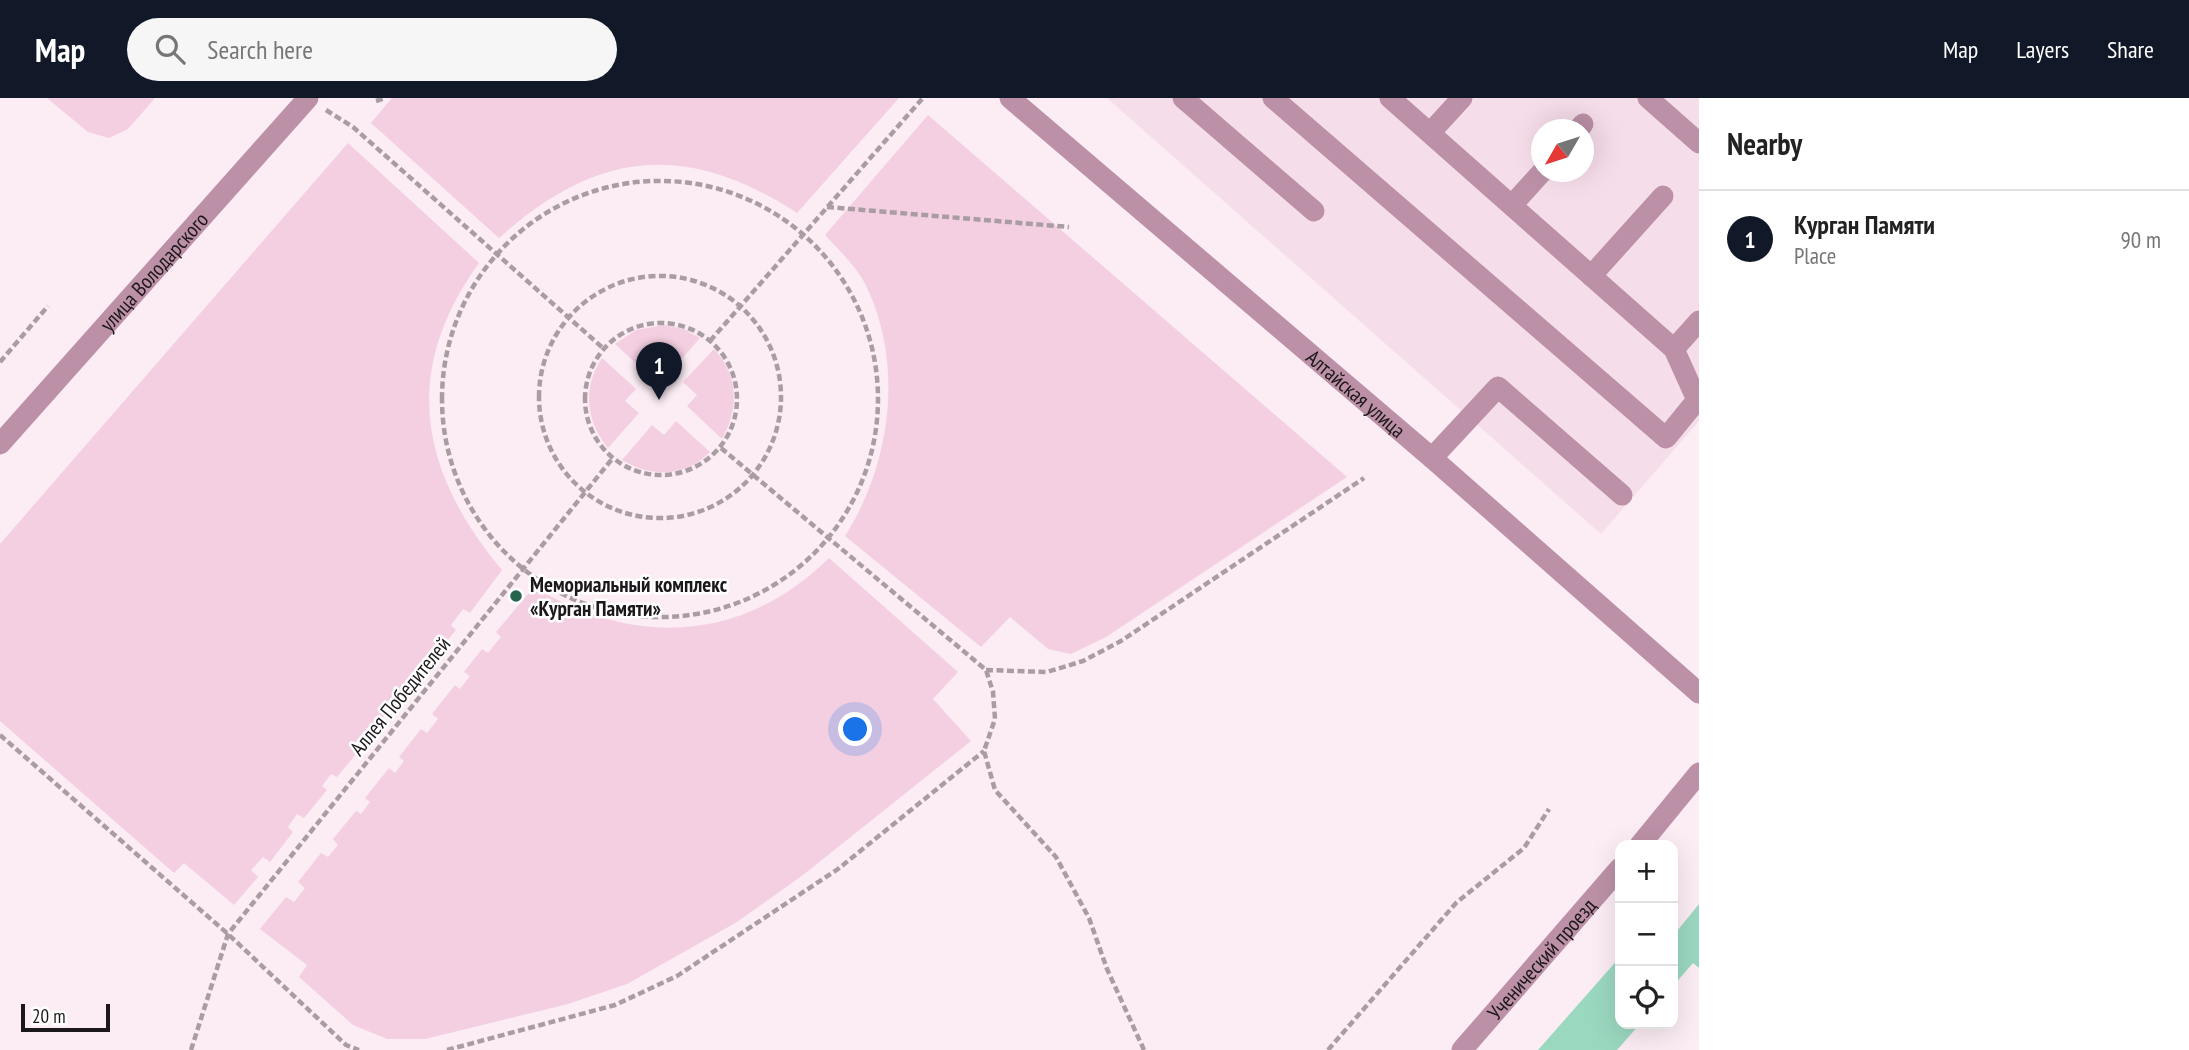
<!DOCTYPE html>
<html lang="en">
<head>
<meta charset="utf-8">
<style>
  :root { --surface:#fff; --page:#f6f6f6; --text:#222; --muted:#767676; --line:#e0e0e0; --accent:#111827 }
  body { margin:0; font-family:"PT Sans Narrow",sans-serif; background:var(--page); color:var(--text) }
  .controls { position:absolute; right:21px; bottom:21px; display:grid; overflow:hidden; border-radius:14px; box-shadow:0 7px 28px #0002 }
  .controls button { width:63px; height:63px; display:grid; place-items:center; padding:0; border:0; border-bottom:2px solid var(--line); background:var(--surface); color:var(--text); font:35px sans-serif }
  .compass { position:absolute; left:1531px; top:21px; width:63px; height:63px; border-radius:50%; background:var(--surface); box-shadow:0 7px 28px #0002; rotate:231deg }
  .scale { position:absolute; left:21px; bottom:18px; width:89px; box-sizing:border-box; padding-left:7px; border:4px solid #1c171a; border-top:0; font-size:19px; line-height:24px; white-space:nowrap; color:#1c171a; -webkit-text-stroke:5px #fefefe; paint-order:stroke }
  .you { position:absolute; left:856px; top:632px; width:24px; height:24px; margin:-18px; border:5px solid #fff; border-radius:50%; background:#1a73e8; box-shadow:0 0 0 10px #1a73e833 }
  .badge { display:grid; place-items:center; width:46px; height:46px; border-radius:50%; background:var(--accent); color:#fff; font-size:23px; font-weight:700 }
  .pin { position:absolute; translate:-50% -58px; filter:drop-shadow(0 2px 4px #0008) }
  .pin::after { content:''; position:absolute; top:37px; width:24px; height:21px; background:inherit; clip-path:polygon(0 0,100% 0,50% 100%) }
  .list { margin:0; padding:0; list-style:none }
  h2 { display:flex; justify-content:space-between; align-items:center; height:91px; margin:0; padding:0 28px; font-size:30px }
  h2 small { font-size:23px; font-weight:400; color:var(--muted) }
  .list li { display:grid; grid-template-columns:46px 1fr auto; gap:21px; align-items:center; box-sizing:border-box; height:98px; padding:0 28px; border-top:2px solid var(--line) }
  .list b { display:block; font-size:26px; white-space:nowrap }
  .list p { margin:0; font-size:23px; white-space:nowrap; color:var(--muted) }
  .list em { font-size:23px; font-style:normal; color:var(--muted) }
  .icon { flex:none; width:38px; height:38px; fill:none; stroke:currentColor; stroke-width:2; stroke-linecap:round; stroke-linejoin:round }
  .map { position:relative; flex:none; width:1699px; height:952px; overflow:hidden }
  header { display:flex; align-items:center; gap:42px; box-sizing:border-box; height:98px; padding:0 35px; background:var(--accent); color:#fff }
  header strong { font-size:33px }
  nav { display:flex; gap:38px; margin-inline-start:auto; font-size:24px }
  .search { width:490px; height:63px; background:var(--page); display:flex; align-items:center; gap:18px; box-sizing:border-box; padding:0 24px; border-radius:38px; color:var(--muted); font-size:26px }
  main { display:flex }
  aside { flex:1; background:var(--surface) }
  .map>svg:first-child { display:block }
  .built { fill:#f5dde9; fill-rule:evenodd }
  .green { fill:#f3cfe1 }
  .building { fill:#9bd8c0 }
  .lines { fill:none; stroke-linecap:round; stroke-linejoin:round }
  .path { stroke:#a99da3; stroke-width:4.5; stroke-dasharray:7 3.5; stroke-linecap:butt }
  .minor { stroke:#bc91a7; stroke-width:21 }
  .poi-dot { fill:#26644f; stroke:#fefefe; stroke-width:2.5 }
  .labels { text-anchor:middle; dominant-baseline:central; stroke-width:5; stroke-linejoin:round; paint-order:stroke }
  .street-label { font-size:21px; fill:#1c171a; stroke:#fefefe }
  .poi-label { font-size:21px; font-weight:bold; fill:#1c171a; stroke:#fefefe; text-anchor:start }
</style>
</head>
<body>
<header>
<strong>Map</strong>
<div class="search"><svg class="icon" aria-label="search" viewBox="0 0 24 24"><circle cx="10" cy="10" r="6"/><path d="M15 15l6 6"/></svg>Search here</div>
<nav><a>Map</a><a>Layers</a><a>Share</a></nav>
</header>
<main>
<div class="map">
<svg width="1699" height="952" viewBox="0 0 1699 952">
  <rect width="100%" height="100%" fill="#fcecf4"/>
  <path class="built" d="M1107,0H1699V323L1601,436ZM1542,32H1584V74H1542Z"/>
  <path class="green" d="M47,0H155L128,31L109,40L88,34Z
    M392,0H899L797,115C686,43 597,52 499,140L371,25Z
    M928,17L1347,379L1106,539L1071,556L1048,551L1010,519L981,549L845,438C890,367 904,270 868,192C859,171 841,154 825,137Z
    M348,45L479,165C401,273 419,373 502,472L470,515L463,511L451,527L456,532L438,554L432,550L422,562L427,566L404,596L397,591L387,605L391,609L370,637L364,633L355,645L361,650L337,679L331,676L322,688L327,692L304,720L297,716L288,729L293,734L270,764L263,759L251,772L258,779L234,807L184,765L174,775L0,623V446Z
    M664,227L684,231L700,240L671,273L659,264L648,276L615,246L636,232Z
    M714,251C739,278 739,310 722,341L687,308L697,297L683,284Z
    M602,260L636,291L625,303L639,315L608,350C586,323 582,290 602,260Z
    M676,323L710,354C686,379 652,380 622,362L652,327L664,337Z
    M829,460L958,574L933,601L971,643L803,777L737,824L627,886L568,906L425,941H387L353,927L299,879L307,867L260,831L286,799L294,804L305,790L298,784L321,755L328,759L338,747L333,741L356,713L361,716L370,704L365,700L389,670L395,675L404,663L399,659L421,631L427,635L438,621L432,616L455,587L460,591L470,578L464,574L482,551L488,555L501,539L496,534L534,489C635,550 744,544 829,460Z"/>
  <path class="building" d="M1699,806V870L1693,865L1673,888V838Z
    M1620,859V926H1640L1617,952H1538Z"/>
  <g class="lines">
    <path class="path" d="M376,3L385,0
      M326,12L353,29L603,250
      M442 301a218 218 0 1 1 436 0a218 218 0 1 1-436 0Z
      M827,109L1069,129
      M539 299a121 121 0 1 1 242 0a121 121 0 1 1-242 0Z
      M585 301a76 76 0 1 1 152 0a76 76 0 1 1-152 0Z
      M710,243L922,1
      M0,264L48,208
      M721,350L986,572L993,594L995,621L984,653L995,692L1056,759L1089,820L1107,871L1144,952
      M986,572L1047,574L1083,563L1121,543L1364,380
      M0,637L228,836L346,947L359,952
      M191,952L228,836L612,361
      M447,952L615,907L677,878L838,771L984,653
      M1328,952L1456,805L1524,750L1549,711"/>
    <g class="minor">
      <path id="s1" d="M1010,0L1432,360L1699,595"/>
      <path d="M1183,0L1314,113"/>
      <path d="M1273,0L1666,340L1697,302L1674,251L1390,0"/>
      <path d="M1648,0L1699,45"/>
      <path d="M1578,32L1583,26"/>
      <path d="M1430,35L1462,0"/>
      <path d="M1512,107L1542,74"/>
      <path d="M1591,178L1663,98"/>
      <path d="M1674,251L1699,223"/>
      <path id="s2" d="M0,346L308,0"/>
      <path d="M1432,360L1498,289L1622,397"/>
      <path d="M1640,747L1699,675"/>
      <path id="s3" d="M1462,952L1620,770"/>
    </g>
  </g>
  <circle class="poi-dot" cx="516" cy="498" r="7"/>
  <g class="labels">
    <g class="street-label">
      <text stroke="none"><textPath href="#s2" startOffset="231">улица Володарского</textPath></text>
      <text stroke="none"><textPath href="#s1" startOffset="455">Алтайская улица</textPath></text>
      <text transform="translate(400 598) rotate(-51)">Аллея Победителей</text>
      <text stroke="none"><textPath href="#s3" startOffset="121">Ученический проезд</textPath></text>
    </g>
    <g class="poi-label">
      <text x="530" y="486">Мемориальный комплекс<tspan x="530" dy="24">«Курган Памяти»</tspan></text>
    </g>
  </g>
</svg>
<div class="controls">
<button>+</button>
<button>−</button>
<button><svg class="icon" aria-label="locate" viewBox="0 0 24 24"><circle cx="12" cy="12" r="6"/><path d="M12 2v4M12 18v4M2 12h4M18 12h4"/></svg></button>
</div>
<svg class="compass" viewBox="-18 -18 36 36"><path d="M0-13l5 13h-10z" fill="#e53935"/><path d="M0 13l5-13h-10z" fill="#767676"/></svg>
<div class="scale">20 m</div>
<div class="you"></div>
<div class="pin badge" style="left:659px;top:302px">1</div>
</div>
<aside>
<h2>Nearby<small></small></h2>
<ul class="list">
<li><span class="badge">1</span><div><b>Курган Памяти</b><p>Place</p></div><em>90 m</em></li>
</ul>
</aside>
</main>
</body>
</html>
